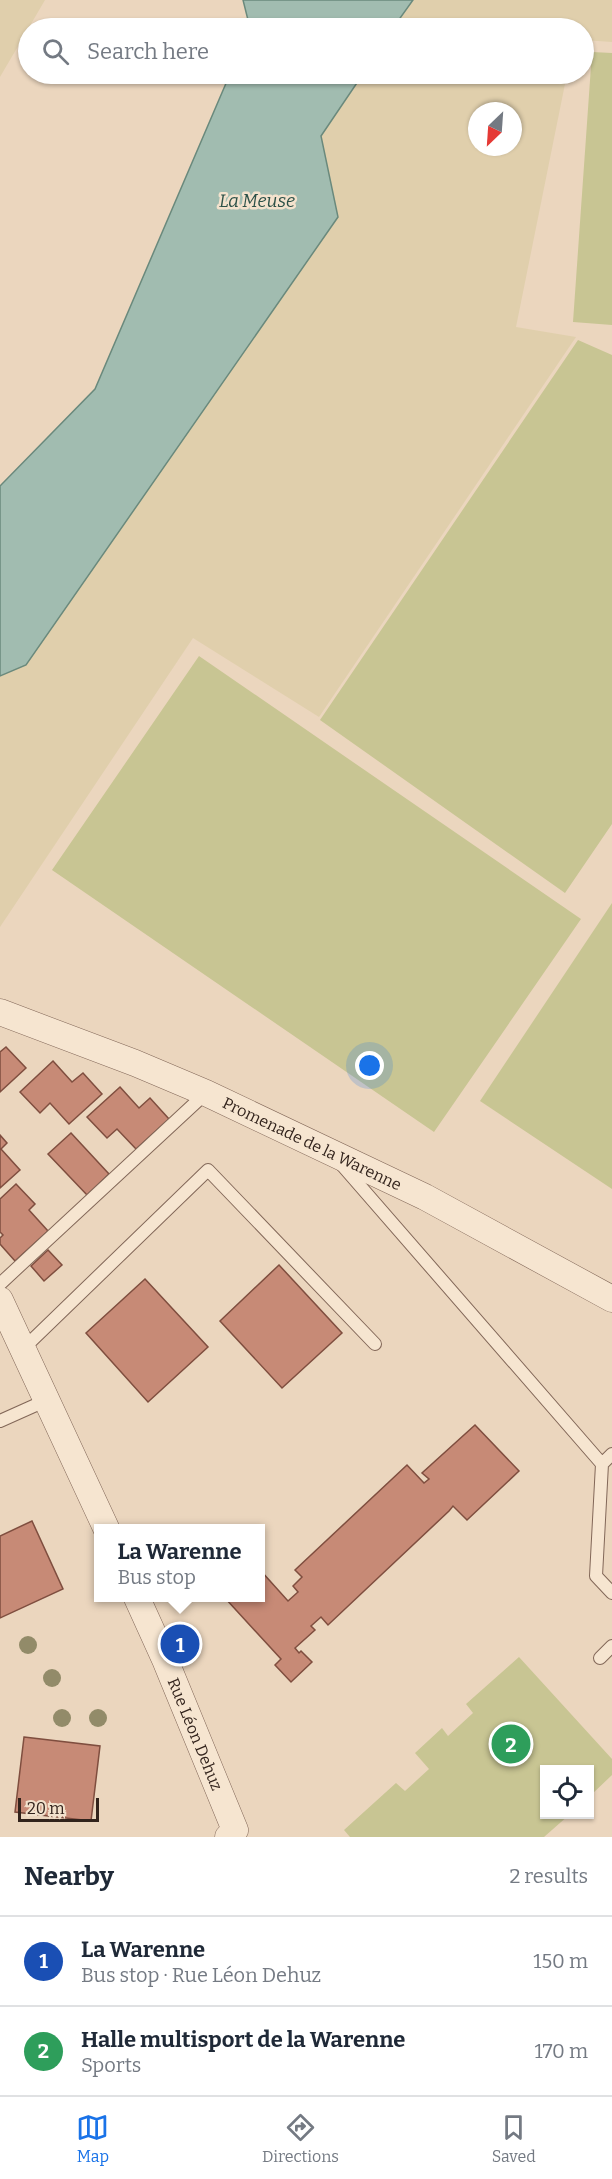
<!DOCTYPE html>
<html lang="en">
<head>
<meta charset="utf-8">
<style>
  :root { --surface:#fff; --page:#f6f6f7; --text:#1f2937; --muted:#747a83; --line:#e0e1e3; --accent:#1a73e8 }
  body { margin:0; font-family:Bitter,serif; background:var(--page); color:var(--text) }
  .controls { position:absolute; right:18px; bottom:18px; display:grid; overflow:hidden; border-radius:0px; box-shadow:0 2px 4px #0004 }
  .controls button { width:54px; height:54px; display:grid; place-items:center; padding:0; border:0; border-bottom:2px solid var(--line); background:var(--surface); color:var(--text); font:30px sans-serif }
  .compass { position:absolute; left:468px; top:102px; width:54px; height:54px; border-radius:50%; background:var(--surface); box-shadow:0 2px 4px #0004; rotate:205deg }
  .scale { position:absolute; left:18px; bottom:15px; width:81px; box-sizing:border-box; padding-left:6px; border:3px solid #32231c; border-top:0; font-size:16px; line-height:21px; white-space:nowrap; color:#32231c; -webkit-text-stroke:4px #f3e2cd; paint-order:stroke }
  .you { position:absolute; left:370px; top:1066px; width:21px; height:21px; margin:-15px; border:4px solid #fff; border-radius:50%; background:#1a73e8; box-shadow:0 0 0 9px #1a73e833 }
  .badge { display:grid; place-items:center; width:39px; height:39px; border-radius:50%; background:var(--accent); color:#fff; font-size:20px; font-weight:700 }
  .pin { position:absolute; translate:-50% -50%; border:3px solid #fff; box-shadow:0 2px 6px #0006 }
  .popup { position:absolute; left:94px; top:1524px; width:171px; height:78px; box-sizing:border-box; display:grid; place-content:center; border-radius:0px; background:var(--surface); filter:drop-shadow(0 2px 4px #0005); font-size:20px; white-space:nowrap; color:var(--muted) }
  .popup b { font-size:22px; color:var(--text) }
  .popup::after { content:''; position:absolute; left:50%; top:100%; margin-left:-12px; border:12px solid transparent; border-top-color:var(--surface) }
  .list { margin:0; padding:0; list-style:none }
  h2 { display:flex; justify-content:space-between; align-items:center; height:78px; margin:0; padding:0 24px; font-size:26px }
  h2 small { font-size:20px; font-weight:400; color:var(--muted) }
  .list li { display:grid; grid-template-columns:39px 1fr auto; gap:18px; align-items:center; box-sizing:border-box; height:90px; padding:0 24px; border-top:2px solid var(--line) }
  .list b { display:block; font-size:22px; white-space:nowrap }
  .list p { margin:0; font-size:20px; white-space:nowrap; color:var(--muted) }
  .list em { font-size:20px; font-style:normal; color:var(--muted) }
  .icon { flex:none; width:33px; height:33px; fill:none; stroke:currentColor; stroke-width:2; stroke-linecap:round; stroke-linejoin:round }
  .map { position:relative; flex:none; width:612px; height:1837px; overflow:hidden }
  .search { position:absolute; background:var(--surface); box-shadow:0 2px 4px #0004; left:18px; right:18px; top:18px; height:66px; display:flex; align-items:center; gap:15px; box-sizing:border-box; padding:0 21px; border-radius:33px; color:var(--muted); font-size:22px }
  .sheet { height:258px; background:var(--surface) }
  nav { display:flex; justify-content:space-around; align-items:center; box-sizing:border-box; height:84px; border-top:2px solid var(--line); background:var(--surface); font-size:16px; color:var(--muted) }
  nav a { display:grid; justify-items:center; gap:3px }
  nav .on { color:var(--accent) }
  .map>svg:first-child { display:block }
  .farmland { fill:#e0cfac; fill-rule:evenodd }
  .green { fill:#c8c593 }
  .water { fill:#a1bcb0; stroke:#6a897c; stroke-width:1.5 }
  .building { fill:#c78a76; stroke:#7f4e3f; stroke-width:1.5 }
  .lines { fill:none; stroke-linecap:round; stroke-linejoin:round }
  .service-casing { stroke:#826758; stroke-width:14 }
  .minor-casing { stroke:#826758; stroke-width:27 }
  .service { stroke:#f6e5d0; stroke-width:12 }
  .minor { stroke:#f6e5d0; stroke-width:26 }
  .tree { fill:#928b69 }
  .labels { text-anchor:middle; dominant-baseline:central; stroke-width:5; stroke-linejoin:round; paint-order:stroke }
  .street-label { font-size:16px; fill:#32231c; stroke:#f3e2cd }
  .water-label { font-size:18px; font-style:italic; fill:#2c5148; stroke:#f3e2cd }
</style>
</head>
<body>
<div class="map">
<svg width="612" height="1837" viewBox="0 0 612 1837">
  <rect width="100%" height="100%" fill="#ebd6be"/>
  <path class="farmland" d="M0,0H45L0,77Z
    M413,0H612V42L584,40V28H393Z
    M363,74H567L516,327L576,337L319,717L193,638L0,927V676L26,665L338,217L321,136ZM477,111H513V147H477Z"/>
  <path class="green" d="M592,52L612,53V325L573,322Z
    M578,340L612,355V824L565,893L320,720Z
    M199,656L581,919L434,1132L52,870Z
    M612,903V1189L480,1101Z
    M519,1657L612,1759V1775L590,1796V1770H544V1814L569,1815L544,1837H350L344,1830L396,1783L405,1791L429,1769L415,1753L442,1728L448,1736L473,1713L466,1704Z"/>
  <path class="water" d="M243,0H413L393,28H250Z
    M230,74H363L321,136L338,217L26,665L0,676V486L95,389Z"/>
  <path class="building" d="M6,1047L26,1068L0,1092V1052Z
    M53,1061L72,1082L83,1073L102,1094L69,1124L50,1103L40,1113L20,1092Z
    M120,1087L139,1108L150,1098L169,1119L136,1149L117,1129L107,1138L87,1117Z
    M71,1133L109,1174L87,1195L48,1154Z
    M0,1135L7,1143L1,1149L20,1170L0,1188Z
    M16,1184L35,1204L29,1210L48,1231L15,1261L0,1244V1238L3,1235L0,1232V1199Z
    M48,1250L62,1265L44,1281L31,1266Z
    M279,1265L342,1333L282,1388L220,1321Z
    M145,1279L208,1347L148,1402L86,1333Z
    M475,1425L519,1471L467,1520L453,1506L449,1511L328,1625L321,1617L311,1626L315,1630L295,1648L299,1653L301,1651L312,1662L291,1682L275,1665L281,1659L225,1598H261V1571L288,1601L298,1592L293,1586L302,1577L295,1570L407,1465L424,1483L429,1479L422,1473Z
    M32,1521L63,1589L0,1618V1536Z
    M24,1737L100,1746L91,1821L15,1812Z"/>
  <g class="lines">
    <defs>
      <path id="service" d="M341,1164L602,1464L612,1454
        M0,1284L206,1093
        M23,1349L208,1170L375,1344
        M0,1421L47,1400
        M602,1464L596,1576L612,1593
        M600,1658L612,1646"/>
      <g id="minor">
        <path id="s1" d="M0,1012L135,1063L206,1093L425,1197L612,1299"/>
        <path d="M0,1300L106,1528"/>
        <path id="s2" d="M137,1598L166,1662L235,1830L228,1837"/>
      </g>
    </defs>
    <use href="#service" class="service-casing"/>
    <use href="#minor" class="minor-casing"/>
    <use href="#service" class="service"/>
    <use href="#minor" class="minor"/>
  </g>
  <g class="tree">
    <circle cx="28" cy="1645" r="9"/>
    <circle cx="52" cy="1678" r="9"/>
    <circle cx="62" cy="1718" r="9"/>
    <circle cx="98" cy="1718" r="9"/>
  </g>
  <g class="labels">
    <g class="street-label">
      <text stroke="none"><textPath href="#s1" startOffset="339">Promenade de la Warenne</textPath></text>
      <text stroke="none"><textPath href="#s2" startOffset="148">Rue Léon Dehuz</textPath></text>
    </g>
    <g class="water-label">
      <text x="257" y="201">La Meuse</text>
    </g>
  </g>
</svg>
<div class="controls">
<button><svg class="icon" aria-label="locate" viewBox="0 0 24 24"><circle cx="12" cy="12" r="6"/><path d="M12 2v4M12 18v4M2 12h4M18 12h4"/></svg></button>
</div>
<svg class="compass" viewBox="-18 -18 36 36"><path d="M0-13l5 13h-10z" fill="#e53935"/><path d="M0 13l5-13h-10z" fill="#747a83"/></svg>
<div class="scale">20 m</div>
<div class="you"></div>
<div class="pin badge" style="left:180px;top:1644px;background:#1a4fb4">1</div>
<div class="popup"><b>La Warenne</b>Bus stop</div>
<div class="pin badge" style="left:511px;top:1744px;background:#2e9e5b">2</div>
<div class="search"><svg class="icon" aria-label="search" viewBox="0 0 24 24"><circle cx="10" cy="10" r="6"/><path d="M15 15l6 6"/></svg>Search here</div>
</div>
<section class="sheet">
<h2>Nearby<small>2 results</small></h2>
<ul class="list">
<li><span class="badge" style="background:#1a4fb4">1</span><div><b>La Warenne</b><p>Bus stop · Rue Léon Dehuz</p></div><em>150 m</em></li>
<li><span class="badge" style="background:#2e9e5b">2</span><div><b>Halle multisport de la Warenne</b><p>Sports</p></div><em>170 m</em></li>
</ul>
</section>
<nav>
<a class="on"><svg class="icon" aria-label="map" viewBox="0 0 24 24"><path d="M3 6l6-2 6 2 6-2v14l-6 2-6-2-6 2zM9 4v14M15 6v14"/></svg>Map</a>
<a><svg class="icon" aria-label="directions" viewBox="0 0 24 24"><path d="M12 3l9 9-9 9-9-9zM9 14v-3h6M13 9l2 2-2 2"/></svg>Directions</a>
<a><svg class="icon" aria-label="saved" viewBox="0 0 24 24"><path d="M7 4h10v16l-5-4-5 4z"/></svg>Saved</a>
</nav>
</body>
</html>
